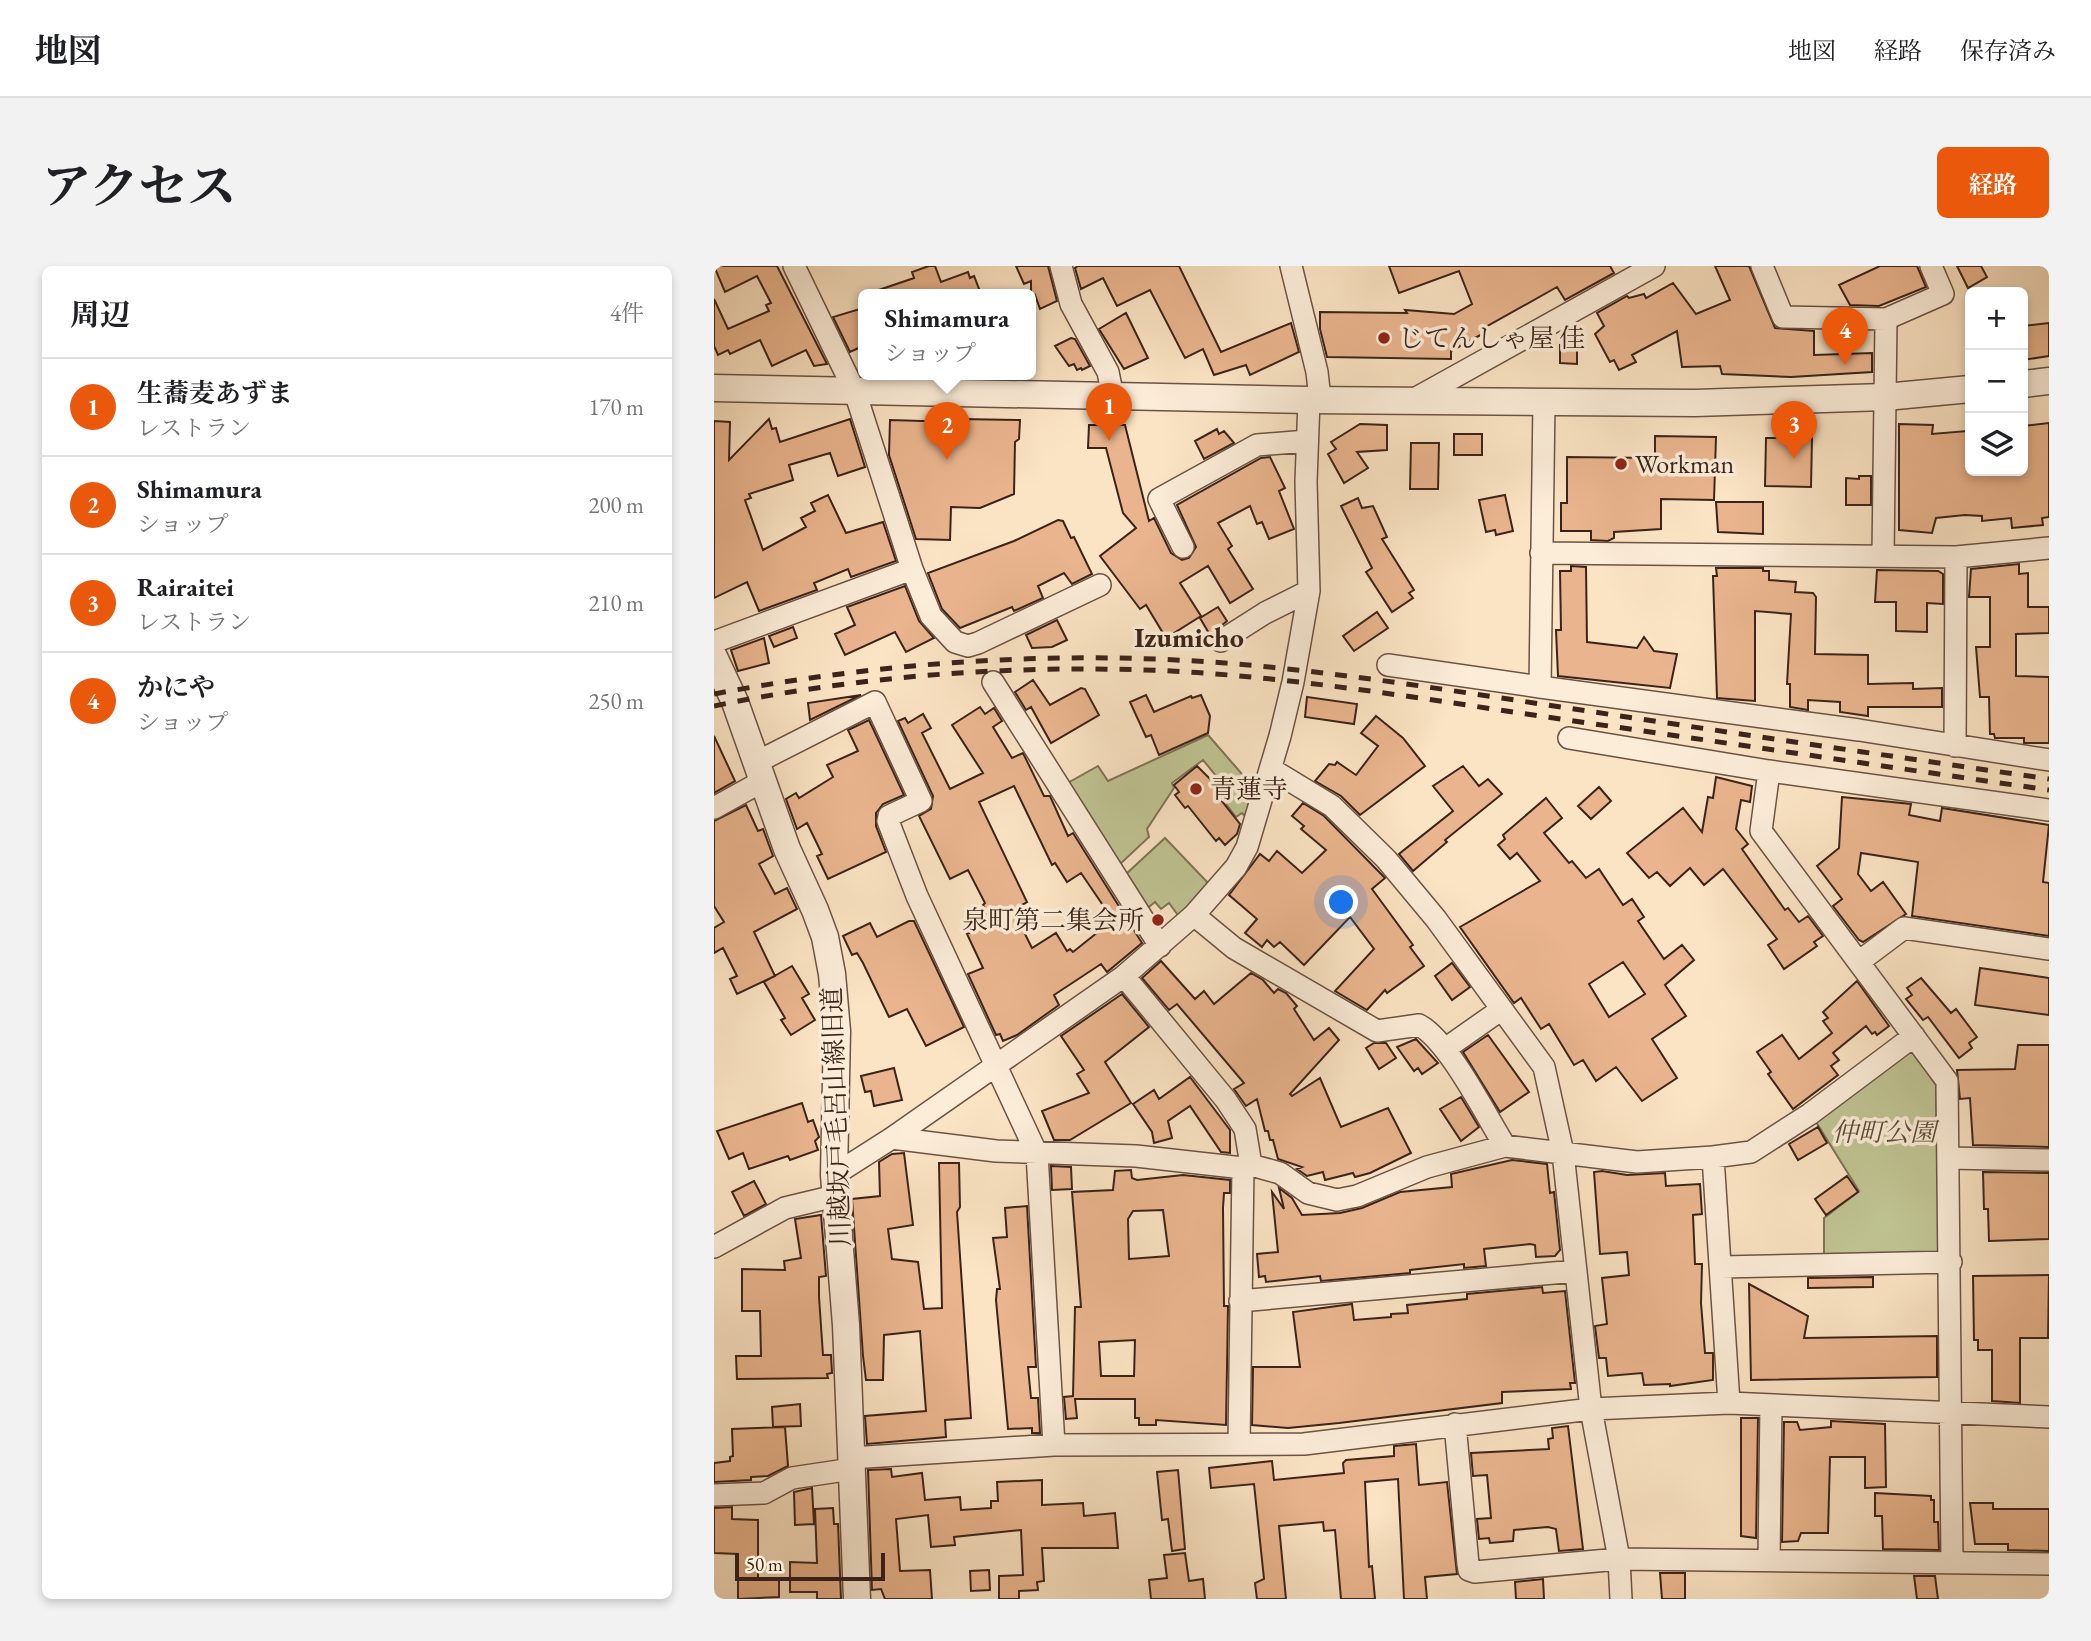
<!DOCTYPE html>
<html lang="ja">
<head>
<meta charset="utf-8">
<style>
  :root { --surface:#fff; --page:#f2f2f2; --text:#202124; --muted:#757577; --line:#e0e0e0; --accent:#ea580c }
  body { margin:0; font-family:"EB Garamond","Noto Serif JP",serif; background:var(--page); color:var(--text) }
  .controls { position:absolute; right:21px; top:21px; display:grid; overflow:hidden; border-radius:10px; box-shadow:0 4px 10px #0003 }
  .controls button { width:63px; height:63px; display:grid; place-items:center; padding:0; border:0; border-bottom:2px solid var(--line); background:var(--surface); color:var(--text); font:35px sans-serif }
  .scale { position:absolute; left:21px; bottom:18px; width:150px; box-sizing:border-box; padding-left:7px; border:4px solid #3b231a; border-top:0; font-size:19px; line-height:24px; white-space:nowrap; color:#3b231a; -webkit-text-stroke:5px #fcedd9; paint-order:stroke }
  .you { position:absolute; left:628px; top:637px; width:24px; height:24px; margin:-18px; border:5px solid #fff; border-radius:50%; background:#1a73e8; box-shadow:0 0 0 10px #1a73e833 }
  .badge { display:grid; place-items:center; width:46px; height:46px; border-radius:50%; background:var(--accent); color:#fff; font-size:23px; font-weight:700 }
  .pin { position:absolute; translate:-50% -58px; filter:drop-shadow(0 2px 4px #0008) }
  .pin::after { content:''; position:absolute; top:37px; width:24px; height:21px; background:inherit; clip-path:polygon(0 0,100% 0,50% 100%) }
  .popup { position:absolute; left:144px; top:23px; width:178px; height:91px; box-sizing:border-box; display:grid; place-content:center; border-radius:10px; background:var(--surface); filter:drop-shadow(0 2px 5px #0005); font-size:23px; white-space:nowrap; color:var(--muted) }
  .popup b { font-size:26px; color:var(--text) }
  .popup::after { content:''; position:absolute; left:50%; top:100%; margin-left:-14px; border:14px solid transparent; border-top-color:var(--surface) }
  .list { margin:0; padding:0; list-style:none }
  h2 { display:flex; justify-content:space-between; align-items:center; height:91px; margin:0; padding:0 28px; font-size:30px }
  h2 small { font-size:23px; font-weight:400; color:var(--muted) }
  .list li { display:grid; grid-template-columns:46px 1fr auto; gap:21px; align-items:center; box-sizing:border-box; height:98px; padding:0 28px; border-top:2px solid var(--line) }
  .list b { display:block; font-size:26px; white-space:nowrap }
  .list p { margin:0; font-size:23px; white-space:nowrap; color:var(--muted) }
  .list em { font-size:23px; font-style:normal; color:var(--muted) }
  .icon { flex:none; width:38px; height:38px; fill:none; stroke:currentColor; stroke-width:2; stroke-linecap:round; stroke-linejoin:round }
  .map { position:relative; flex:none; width:1335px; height:1333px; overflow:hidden; border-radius:10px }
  header { display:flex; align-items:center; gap:42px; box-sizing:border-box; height:98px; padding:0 35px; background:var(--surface); border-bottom:2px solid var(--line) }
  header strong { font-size:33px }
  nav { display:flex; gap:38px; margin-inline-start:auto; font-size:24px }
  .intro { display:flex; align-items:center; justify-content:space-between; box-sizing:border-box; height:168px; padding:0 42px }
  h1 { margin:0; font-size:49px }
  .button { padding:18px 32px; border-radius:10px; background:var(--accent); color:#fff; font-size:24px; font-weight:700 }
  main { display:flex; gap:42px; padding:0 42px }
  aside { flex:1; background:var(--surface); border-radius:10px; box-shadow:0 4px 10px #0003 }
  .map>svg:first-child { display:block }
  .green { fill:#c0c493; stroke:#7e7456; stroke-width:2 }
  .building { fill:#eab58e; stroke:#3b231a; stroke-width:2; fill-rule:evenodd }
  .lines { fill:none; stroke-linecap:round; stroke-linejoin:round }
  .minor-casing { stroke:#6b5344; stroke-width:24 }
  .tertiary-casing { stroke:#6b5344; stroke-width:29 }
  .minor { stroke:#fcedd9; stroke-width:21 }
  .tertiary { stroke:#fcedd9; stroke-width:26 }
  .rail { stroke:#3b231a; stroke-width:5; stroke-dasharray:12 12; stroke-linecap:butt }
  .poi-dot { fill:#8f2418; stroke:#fcedd9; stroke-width:2.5 }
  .labels { text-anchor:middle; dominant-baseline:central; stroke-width:7; stroke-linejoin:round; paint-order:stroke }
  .poi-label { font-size:26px; fill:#3b231a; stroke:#fcedd9; text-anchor:start }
  .street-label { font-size:26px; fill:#3b231a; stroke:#fcedd9 }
  .park-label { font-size:26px; font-style:italic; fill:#5c4b38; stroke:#fcedd9 }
  .neighbourhood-label { font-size:28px; font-weight:bold; fill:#3b231a; stroke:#fcedd9 }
</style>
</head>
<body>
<header>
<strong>地図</strong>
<nav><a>地図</a><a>経路</a><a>保存済み</a></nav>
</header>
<div class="intro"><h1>アクセス</h1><a class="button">経路</a></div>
<main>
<aside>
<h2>周辺<small>4件</small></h2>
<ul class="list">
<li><span class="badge">1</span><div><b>生蕎麦あずま</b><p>レストラン</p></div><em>170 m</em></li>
<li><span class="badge">2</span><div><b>Shimamura</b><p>ショップ</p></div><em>200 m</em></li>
<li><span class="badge">3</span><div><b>Rairaitei</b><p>レストラン</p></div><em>210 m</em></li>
<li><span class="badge">4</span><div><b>かにや</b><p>ショップ</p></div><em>250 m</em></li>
</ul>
</aside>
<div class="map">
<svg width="1335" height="1333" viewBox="0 0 1335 1333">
  <rect width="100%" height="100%" fill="#fbe4c4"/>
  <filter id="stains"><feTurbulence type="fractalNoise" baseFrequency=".00286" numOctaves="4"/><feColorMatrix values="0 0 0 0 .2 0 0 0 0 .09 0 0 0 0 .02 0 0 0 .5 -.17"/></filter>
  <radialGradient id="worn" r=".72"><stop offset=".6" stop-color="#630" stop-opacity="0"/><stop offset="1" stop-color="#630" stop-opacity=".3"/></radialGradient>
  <path class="green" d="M494,469L541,523L533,552L528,547L522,551L505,529L513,523L489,494L458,517L460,522L433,563L435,571L404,600L350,519L384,500L394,515Z
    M451,572L496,619L466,652L455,637L447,643L441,636L429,646L411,609Z
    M1198,784L1222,819L1225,987L1110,992V952L1145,925L1099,851Z"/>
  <path class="building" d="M0,0H63L113,98L100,100L92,84L58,100L46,74L16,88L14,84L4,89L0,80V33L14,63L55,45L52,39L57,37L43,10L11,26Z
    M215,0H221L227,16L254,6L256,12L260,10L267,28H163L162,25L200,12L198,6Z
    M302,0H334L343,35L326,43L321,29L317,31V15L310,18Z
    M364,0H465L507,86L577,57L585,86L536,109L532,99L500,109L489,83L471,92L436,24L403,40L389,12L367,23L361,2Z
    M675,0H896L900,7L851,34L843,21L770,62L772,66L737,85V93L613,91L606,63V46L693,47L691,44L740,48L758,38L745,5L685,27Z
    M1001,0H1035L1061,62L1100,65V89L1158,87V106L1077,111L1008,108L1006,100L968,101L963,65L918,89L922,96L905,104L900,94L896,96L881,68L890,60L883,47L913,30L915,32L930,28L932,32L959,17L982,48L1016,34Z
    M1166,0H1203L1212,21L1165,40L1136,39L1125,19Z
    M1243,0H1267L1273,11L1254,22Z
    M149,42V80L136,86L119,51Z
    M412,47L434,92L410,103L385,63Z
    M1335,57V90L1309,94V60Z
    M357,72L361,73L376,100L368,104L367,102L363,104L360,98L355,100L341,80Z
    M846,79L863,80V98L846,97Z
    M55,153L58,163L62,162L66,176L136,153L151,201L124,210L116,187L75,199L79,214L35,228L37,232L31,234L49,284L92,261L87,252L101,245L97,237L114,229L132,267L169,256L182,295L137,311L134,303L100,317L103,324L45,345L33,316L0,332V155L16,156L15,194Z
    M245,153L306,154L305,173L301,176L300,228L266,242L237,241L236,274L202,273L175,189L176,154L241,156Z
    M1335,157V251L1328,252L1329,259L1298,262L1297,252L1268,255V250L1251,249L1222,252L1218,267L1185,264V158L1219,159L1218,168L1253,165L1256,205H1309V160Z
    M646,158L673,159V184L643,186L654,202L630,217L614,188L622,183L617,176Z
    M375,159H411L435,255L440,252L457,287L468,294L475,292L482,281L463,239L547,192L556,191L571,222L565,225L580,263L555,273L548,256L543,258L536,240L504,257L518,280L514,283L539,323L516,337L494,300L466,317L487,350L452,372L432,339L426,343L386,290L422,262L409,247L392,182H374Z
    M503,163L505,168L510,165L520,177L490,193L481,175Z
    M740,168H768V189H740Z
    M941,170L1002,171L1000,234L947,233V263L900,266V272L894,275L877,274V265H847V237H853V191L941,192Z
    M1052,172H1098L1097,221L1051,220Z
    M697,177H725L724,223H696Z
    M1145,210H1157V239H1132V212L1145,213Z
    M791,229L799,265L782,269L781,264L772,266L765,234Z
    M644,232L648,242L659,240L673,271L668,273L700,324L695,327L699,332L678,346L652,306L658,302L627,240Z
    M1002,236H1049V268L1004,266Z
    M344,254L349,255L357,272L360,271L378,308L358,318L350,307L324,320L329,332L300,345L298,341L246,362L228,343L214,307L300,275Z
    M1305,298V308L1314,307V341H1335V367L1302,368V410L1335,411V477H1310V472H1281L1280,468H1276L1275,431H1266L1262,381H1276V331H1255L1257,303Z
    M857,300L872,301L873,376L923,382L930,371L940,385L963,388L956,422L844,410L842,364H847L846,305H857Z
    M1002,302H1049V305H1055V314L1082,316L1081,326L1099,327L1102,331L1101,388L1154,389V418L1199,417V423L1228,422V441H1154V450L1126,446V436L1094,434V444L1076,441V418H1073L1077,348L1041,345V435L1003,432L999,310H1003Z
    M1163,304L1224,305L1229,308V338L1213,337V366L1182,365V336H1161Z
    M191,320L205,355L220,372L192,386L181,366L131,389L121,368L141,359L133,341Z
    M504,341L513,355L496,369L486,352Z
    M663,346L674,362L640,385L629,370Z
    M343,354L353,374L338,381L318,382L312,369Z
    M79,361L83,372L60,381L55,370Z
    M50,372L55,397L24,405L17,384Z
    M319,414L336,439L367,422L371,423L385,449L337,477L317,441L312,444L301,426Z
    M147,429L96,454L94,437Z
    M432,429L440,446L477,430L478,432L487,429L496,450L494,467L445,489L437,469L432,471L416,436Z
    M593,431L643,438L640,458L591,451Z
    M266,441L271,448L280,442L288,455L279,461L298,492L309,487L330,530H336L354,570L359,567L428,677L393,706L387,698L340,729L345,739L303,769L289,775L286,768L282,769L254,708L269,702L253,668L277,656L269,639L271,637L254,604L236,613L205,550L217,543L219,530L184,455L191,452L194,457L209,448L217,462L208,467L236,523L269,507L238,459ZM300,520L338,599L341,597L353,616L367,607L399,654L359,686L356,683L353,685L342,667L318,682L299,644L313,636L265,536Z
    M662,450L689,472L711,500L646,549L627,530L601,515L615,498L621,499L623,496L642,509L664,480L647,467Z
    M155,454L190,529L169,538L162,547V560L172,586L114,613L103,590L108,588L93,557L83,563L72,533L82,527L85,532L119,511L113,499L144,485L134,464Z
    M0,470L21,515L0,527Z
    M483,500L501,518L499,521L503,529L526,558L523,568L511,579L505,572L502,575L474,540L471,542L461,529L465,526L460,519Z
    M749,500L765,520L774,513L788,528L731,574L733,576L699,605L685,588L739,545L719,520Z
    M1002,511L1038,520L1036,536L1027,534L1022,563L1034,578L1028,583L1071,644L1074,642L1085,656L1094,650L1109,670L1100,676L1103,680L1070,703L1054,679L1063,673L1009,603L990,619L976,602L956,620L943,606L935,612L913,587L969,542L988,566L994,531L999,532Z
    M885,521L897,535L877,553L864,540Z
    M1128,531L1197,538L1195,549L1226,555L1228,542L1335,559L1329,616L1335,617V670L1198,650L1204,596L1147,587L1144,608L1157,625L1169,616L1192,648L1149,676L1145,674L1119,640L1128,633L1103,600L1125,582Z
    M832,532L848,552L830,567L855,597L858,595L872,612L885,603L909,639L918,633L930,651L924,655L950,693L968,679L980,694L951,719L972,750L938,773L963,812L928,835L902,801L882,815L869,794L860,799L835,758L827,763L807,732L800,737L746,661L826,615L803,587L796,593L784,579L791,573L789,569ZM909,696L931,728L895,751L875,718Z
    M589,537L610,550L671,612L658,623L699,679L696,681L710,700L673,727L671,724L653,744L621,725L660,683L636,651L590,699L566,676L560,681L553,674L548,681L531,667L543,653L515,629L546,588L555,595L563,585L588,607L612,584L587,563L590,560L578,550Z
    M32,539L44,565L49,563L59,590L45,598L61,628L73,622L83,643L40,666L61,710L23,728L16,713L23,710L9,682L0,687V662L10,656L0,640V555Z
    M195,655H200L250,761L212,780L193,743L175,751L149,697L143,687L138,689L129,670L156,657L163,671Z
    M447,695L481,733L490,725L500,738L537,707L549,714L560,727L564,723L572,727L583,740L580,743L600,774L615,762L625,774L576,828L578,830L606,812L627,861L674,842L697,887L656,907L641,911L639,907L611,914L609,906L593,910L583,903L588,901L564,893L559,874H556L554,865H551L543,833L532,840L520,823L530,817L463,738L455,744L428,712Z
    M738,697L756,721L738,734L721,710Z
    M78,700L95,728L88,732L101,754L77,769L67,754L71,752L50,716Z
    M1266,702L1335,712V749L1261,739Z
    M1207,712L1237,747L1242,743L1263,771L1255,777L1258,782L1245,792L1214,751L1209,754L1192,733L1198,729L1193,722Z
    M1143,715L1175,760L1163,769L1161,766L1158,768L1152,760L1119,787L1125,794L1117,800L1124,809L1079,843L1054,808L1057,806L1043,786L1068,769L1085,793L1118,767L1109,755L1114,752L1109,746Z
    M408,728L435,761L391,796L417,837L356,874H340L328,845L375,827L363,808L370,804L347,770Z
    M774,769L815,826L786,846L749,786Z
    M702,773L724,797L708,808L704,802L700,805L683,781Z
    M660,777H672L682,792L665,803L652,782Z
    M1304,779H1335V881L1259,879L1256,832L1246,833L1243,804L1301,803Z
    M180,802L188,834L160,840L157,825L151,826L147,810Z
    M476,811L516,864V887L507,886L476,840L454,855L458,872L440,877L438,866L419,838L440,824L445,833Z
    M747,831L765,861L747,875L726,843Z
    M88,837L94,856L99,854L105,871L101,875L104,884L76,894L74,890L35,903L29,887L15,893L3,865Z
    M1104,861L1113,877L1084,894L1075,878Z
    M190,887L199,959L174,963L178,993L204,996L210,1043L228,1042L225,897H245L246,941L243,946L257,1152L231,1154L232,1171L153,1178L151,1150L212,1145L206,1065L170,1069L169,1114H152L149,1090L138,933L166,930L165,896L178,888Z
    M798,894L833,898L836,927L840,926L846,984L841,990L822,991L821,979L816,978L770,983L772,1000L750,1002V998L696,1004V1007L607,1015L606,1010L552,1016L551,1010L545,1011L543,988L564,986L558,926L570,943L565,922L578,932L588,949L626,947L648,942L686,926L738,921L737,908Z
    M337,900L357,901L358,923L338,924Z
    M417,904L418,912L423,914L469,909L516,914V927H510L509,942L510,1040H514L512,1159L442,1154V1159H425V1152H421V1133H361L363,1152L352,1153L350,1131L359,1130L361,1041H367L358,926L399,924L401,905ZM449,944L455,990L415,993L414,953L419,945ZM421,1074L420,1110H387L385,1076Z
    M888,905L913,909L951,907L952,920L986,918L988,948L979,949L981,998H988L987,1037L991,1087H999V1114L956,1120V1118L930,1119L928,1107L894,1110L892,1092H885L881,1060L893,1058L888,1012L915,1009L913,986L886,988L880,906Z
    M1269,906L1335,907V973L1275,975L1274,943H1270Z
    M1133,910L1144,926L1112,949L1101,933Z
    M40,915L52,938L30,950L18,926Z
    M313,940L322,1101H314L317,1132H324L326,1167H318V1162L294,1163L282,1034L283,1023H286L279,972L293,971L291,942Z
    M107,949L112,1010L105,1011V1031L109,1089H117L118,1107L113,1108L114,1112L23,1113L22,1090H47L46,1045H28V1003L71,1004L70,995L87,992L81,953Z
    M1335,1009L1334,1072H1306V1137L1278,1135V1084H1264V1074H1260L1259,1010Z
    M1159,1011V1021L1094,1022V1012Z
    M1035,1018L1094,1050L1090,1072L1223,1070V1111L1037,1114Z
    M828,1021L829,1027L851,1025L861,1117H856L857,1123L788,1126V1137L625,1157L574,1162L538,1159L539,1101H586L579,1046L638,1038L640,1054L677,1051V1048L694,1047L693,1039L753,1033V1028Z
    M86,1138L87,1160L59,1161L58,1141Z
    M1027,1152H1044L1042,1272L1027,1270Z
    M1117,1155L1171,1158L1172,1221L1151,1222V1191H1116L1114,1267H1087L1084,1275L1068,1276L1070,1156H1083L1086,1164L1117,1161Z
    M854,1160L869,1283L845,1285L842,1263L834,1261L800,1264L799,1275L776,1277L775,1272L765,1273L763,1253L777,1252L773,1209L759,1210L757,1187L835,1183L834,1173L839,1172L838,1162Z
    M71,1161L74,1200L54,1210L37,1211V1214L0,1216V1197L16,1195V1191L19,1190L18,1163Z
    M702,1178L705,1219L733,1216L743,1308L711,1311L713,1333H690L684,1213L651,1216L655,1301L658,1300L661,1333H627L621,1264L610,1265L609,1256L565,1260L572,1333H543L541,1317L550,1313L540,1218L497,1222L495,1202L558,1195L560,1214L630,1207L629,1197L632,1194L680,1190V1180Z
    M177,1203L178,1211L208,1207L211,1234L246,1231L247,1244L277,1242V1235H284L283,1216L328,1214V1239L369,1237L370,1250L401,1247L404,1282H328L330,1315L323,1316L324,1324L305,1325V1333H285V1310L309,1309L307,1264L240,1271L241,1279L217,1281L214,1249L182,1253L186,1305L216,1304L218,1333H171L167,1323L158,1324L154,1204Z
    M464,1204L471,1283L458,1285L454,1253L448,1254L443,1206Z
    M98,1222L100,1258L81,1259L80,1226Z
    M1161,1227L1217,1230V1234H1220V1256H1224L1225,1284L1169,1283L1168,1250H1161Z
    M1256,1237H1279V1243H1335V1285L1294,1284V1278H1261Z
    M18,1241V1253L44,1254V1314H65V1331L24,1333V1288L0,1287V1242Z
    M119,1242L120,1258H124L127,1333H103V1326H76V1296L103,1297L101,1243Z
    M471,1287L475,1315L489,1313L491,1333H437L435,1314L453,1312L450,1289Z
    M275,1304L276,1324L257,1325L256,1305Z
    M946,1307H971V1333H948Z
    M1200,1310H1221L1224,1333H1203Z
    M829,1313L830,1333H802L801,1316Z"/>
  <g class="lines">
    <defs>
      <path id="minor" d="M80,0L141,126L198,303L217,350L241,376L254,380L264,377L386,319
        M347,0L357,38L394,106L399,131
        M577,0L603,106L606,133
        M1048,0L1069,51L1172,53L1169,290
        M1172,53L1229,28L1217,0
        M697,135L940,0
        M830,136L826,421L1145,464L1335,494
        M469,281L445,233L543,179L593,175
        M827,287L1242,291L1335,282
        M507,375L551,347L595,325
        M0,376L198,303
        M674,399L826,421
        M279,416L446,680
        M855,472L1055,505
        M1241,480L1242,291
        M41,497L161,436L207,535L175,550L174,555L203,630L323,888L340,1179
        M557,503L618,540L672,593L722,653L830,801L849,887L877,1143L905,1293L907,1333
        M0,542L47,516
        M480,649L520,682L663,765L705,759C735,775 772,850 791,880
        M1146,695L1190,662L1335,683
        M410,710L512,834L531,863L537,899
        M731,783L788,743
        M178,872L282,885L422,890L529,902L537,899L566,907L594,927L623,934L643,930L713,901L791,880L923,896L999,891L1015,1137
        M999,891L1037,886L1096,848L1200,770
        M1234,892L1335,894
        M120,909L178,872L410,710L480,649L522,601L533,581L566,470L579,416L595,325L592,216L595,134
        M0,981L71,942L121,930
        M1007,1001L1237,996
        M526,1035L862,1005
        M741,1158L754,1298L755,1304L761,1306L905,1293L1335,1298
        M525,1178L529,902
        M137,1192L340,1179L590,1178L877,1143L1015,1137L1335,1151
        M0,1229L50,1227L78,1212L138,1203
        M1055,1293L1057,1139
        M1238,1296L1233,815L1047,565L1055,505L1335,544"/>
      <path id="tertiary" d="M1309,118L1335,115
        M0,122L595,134L981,137L1171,131L1256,123
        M0,391L21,436L73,583L101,644L111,671L118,708L123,765L120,909L132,1059L143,1333"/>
    </defs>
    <use href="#minor" class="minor-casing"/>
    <use href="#tertiary" class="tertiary-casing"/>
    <use href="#minor" class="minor"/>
    <use href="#tertiary" class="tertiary"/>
    <path class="rail" d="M0,428C169,396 340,384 511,397C635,407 758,428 880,446C1032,469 1183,491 1335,513
      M0,440C150,409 304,398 457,405C590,412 722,435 853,454C1014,477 1174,501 1335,524"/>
  </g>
  <g class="poi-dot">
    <circle cx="670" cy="72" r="7"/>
    <circle cx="907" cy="198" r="7"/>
    <circle cx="482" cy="523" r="7"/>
    <circle cx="444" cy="654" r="7"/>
  </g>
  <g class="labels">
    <g class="poi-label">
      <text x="684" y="72">じてんしゃ屋 佳</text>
      <text x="921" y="198">Workman</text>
      <text x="496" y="523">青蓮寺</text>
      <text x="430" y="654" text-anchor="end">泉町第二集会所</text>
    </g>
    <g class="street-label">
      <text transform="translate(122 851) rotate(-92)">川越坂戸毛呂山線旧道</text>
    </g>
    <g class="park-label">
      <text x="1170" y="866">仲町公園</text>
    </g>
    <g class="neighbourhood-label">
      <text x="475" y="371">Izumicho</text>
    </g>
  </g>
  <rect width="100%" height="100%" filter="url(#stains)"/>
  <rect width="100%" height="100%" fill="url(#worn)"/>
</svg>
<div class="controls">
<button>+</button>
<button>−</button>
<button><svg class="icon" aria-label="layers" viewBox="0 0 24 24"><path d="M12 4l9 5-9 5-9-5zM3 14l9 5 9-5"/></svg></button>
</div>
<div class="scale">50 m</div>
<div class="you"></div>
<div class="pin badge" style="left:395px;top:175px">1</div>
<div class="pin badge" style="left:233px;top:194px">2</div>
<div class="popup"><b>Shimamura</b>ショップ</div>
<div class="pin badge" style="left:1080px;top:193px">3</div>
<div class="pin badge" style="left:1131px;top:99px">4</div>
</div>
</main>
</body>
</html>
